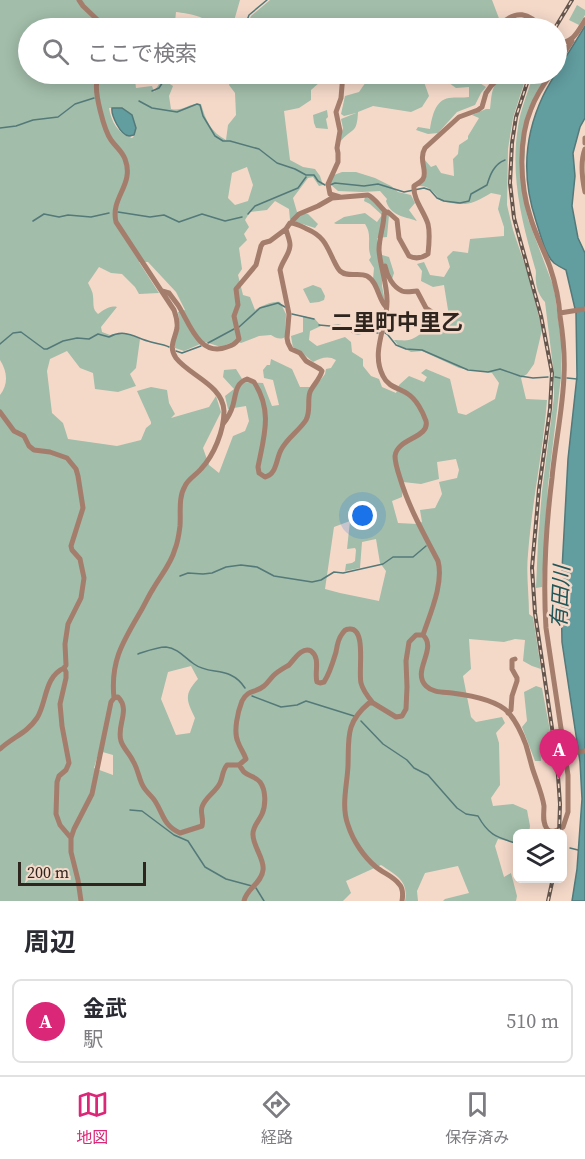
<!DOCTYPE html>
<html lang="ja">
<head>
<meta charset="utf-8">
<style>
  :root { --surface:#fff; --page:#f7f7f7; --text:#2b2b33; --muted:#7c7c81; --line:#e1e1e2; --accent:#db2777 }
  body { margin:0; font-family:"Source Serif 4","Noto Sans JP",serif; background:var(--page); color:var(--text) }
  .controls { position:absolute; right:18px; bottom:18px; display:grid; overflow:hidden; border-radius:9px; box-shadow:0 3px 15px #0003 }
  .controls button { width:54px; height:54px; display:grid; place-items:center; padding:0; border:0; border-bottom:2px solid var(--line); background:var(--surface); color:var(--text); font:30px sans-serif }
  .scale { position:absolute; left:18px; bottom:15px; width:128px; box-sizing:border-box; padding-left:6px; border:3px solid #2f251f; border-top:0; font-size:16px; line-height:21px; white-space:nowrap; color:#2f251f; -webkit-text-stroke:4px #f4d9c9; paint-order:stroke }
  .you { position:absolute; left:363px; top:516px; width:21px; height:21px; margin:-15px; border:4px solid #fff; border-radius:50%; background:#1a73e8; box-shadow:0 0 0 9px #1a73e833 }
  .badge { display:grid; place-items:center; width:39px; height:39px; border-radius:50%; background:var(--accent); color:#fff; font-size:20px; font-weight:700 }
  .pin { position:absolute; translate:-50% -50px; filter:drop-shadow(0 2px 3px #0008) }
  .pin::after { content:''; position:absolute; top:32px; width:21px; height:18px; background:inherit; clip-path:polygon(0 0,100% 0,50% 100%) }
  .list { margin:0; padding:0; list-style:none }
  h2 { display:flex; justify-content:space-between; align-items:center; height:78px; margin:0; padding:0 24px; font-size:26px }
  h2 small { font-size:20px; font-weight:400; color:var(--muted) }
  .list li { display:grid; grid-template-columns:39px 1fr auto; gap:18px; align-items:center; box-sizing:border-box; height:84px; margin:0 12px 12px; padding:0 12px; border:2px solid var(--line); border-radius:9px }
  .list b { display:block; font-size:22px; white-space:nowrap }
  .list p { margin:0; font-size:20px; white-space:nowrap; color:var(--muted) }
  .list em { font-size:20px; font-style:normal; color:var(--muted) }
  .icon { flex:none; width:33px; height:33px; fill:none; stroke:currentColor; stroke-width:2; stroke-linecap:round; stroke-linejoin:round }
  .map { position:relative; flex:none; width:585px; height:901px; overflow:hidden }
  .search { position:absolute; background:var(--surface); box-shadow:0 3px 15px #0003; left:18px; right:18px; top:18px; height:66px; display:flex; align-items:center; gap:15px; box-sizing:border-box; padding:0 21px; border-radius:33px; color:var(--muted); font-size:22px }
  .sheet { height:174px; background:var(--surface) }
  nav { display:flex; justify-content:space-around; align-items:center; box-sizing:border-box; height:84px; border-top:2px solid var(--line); background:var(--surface); font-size:16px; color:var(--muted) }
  nav a { display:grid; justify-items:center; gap:3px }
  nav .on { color:var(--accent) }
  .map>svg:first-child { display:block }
  .green { fill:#a2bdaa; fill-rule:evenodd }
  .water { fill:#629da0; stroke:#537979; stroke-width:1.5 }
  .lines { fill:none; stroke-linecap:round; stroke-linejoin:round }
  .stream { stroke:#537979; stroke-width:1.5 }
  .minor { stroke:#a47d6c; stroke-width:5 }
  .rail-casing { stroke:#64564d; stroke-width:4 }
  .rail { stroke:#f4d9c9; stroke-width:1.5; stroke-dasharray:4.5; stroke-linecap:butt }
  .labels { text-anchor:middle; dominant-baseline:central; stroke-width:5; stroke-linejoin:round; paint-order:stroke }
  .water-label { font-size:21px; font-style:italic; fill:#215557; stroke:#f4d9c9 }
  .quarter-label { font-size:22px; font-weight:bold; fill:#2f251f; stroke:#f4d9c9 }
</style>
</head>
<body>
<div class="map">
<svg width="585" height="901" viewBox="0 0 585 901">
  <rect width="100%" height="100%" fill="#f4d9c9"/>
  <path class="green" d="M0,0H240L234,21L228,28H213C206,15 189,14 176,12L175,22L189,26L188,28H28V74H148L135,80L136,88L152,86L154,92L162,79L173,86L169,96L171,109C183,112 190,102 201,104C206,121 211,132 226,140L228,125L236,115L235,93L229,85L232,77L236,74H329L311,90V100L299,108L284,111L290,160L303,167L315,169L320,176L323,185L319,186L313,177L308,178L293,198L297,212L308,214L318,224L315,228L290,220L289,209L275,201L267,210L250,212L245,220L249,227L244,234L247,240L239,248L242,269L238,275L243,295L250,297L255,310C261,306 273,301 280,302L286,314L285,337C281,340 275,338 271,335L259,336L241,343L235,341L221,347L205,342L184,351L175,348V340L180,326L178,312L185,310L176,292L148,262H139L159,293L139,294L135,287L122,274L111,273L99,267L88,283C90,287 93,292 93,296C94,304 92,309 98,314C104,310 110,305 117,307L101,327L102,332L110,335L125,333L140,339L136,368L130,374L136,386L118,392L95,389L93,373L80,368L67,351L50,359L47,371L52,413L63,423L68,439L117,446L141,440L146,428L151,424V422L137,391L151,387L167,390L169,403L175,414L171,418L209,407L216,396L221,412L203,448L209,465L219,473L233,436L245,431L249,421L246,406L228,409L225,396L234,389L223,377L224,370L236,369L244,382L263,383L272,406L279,405L273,380L264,378L263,370L267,365H270L271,359L292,369L300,387H315L325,374L326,369L331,368L336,360C328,355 321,358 313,362L300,351L293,348L291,336L303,332V316L315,319L321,326L310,331L309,340L317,346L345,337L351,342L352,352L363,359V366L371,376L379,379L382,387L396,393L399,385L409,376L424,382L427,377L421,373L426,369L450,379L458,413L466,415L495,399L499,383L492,373L459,368L422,351L411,352L398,345L394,340C398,340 405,341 409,340C422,336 421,328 437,332L449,327L448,310L444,285L433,287L421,281L422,271L417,264L424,262L430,275L444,277L450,267L447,257L453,251L468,253L470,239L504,236V227L498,209L501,195L491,193C470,206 464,206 441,201C434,193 430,185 418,186C430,178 426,171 424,159L431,167L436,165L441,173L454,176L453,159L458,154L459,145L468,139V136L479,118L472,115L486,109H490C491,102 491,91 495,85C502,76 517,74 527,74L513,118L508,149L507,205L513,230L530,280L542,330L534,364L527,374L521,378L526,399L547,400C543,452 532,502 528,554C526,574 529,594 529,614L533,617L541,669L532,666L523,661L525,640L515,639L504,642L469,639L471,669L463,676L471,717L476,722L502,717L505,723L496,733L499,743L500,785L491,798L493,806L513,804L527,810L530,826L529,833L518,834L517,843L498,839L495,846L504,877L511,873L517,896L516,901H443L445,899L469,893L458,866L425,873L417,891L418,901H405C409,881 396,875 381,865L346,881L351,893L343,901H0V395C9,384 7,371 0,360ZM109,108H122L136,128L134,135H135L132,138C118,134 111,121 109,108ZM247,167L253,185L248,201L235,205L228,198L232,173ZM456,459L459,470L457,478L439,482L442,494L435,508L420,510L422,522L417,524L398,523L392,501L402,497L403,482L421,484L439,479L437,462ZM350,521L347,549L355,548L356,550L355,561L352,563L346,564L345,571L360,568L362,542L376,539L380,563L386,571L379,601L340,593L325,589L334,527ZM191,666L198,679C183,695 187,701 195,718L190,733L176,735L161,699L168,672ZM99,751L113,755V775L94,768Z
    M270,0H492L500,21L498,28H368V25L342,27L341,28H246L251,16Z
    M577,5L585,10V15L579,25L569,20Z
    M368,74H403L413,75V74H438L463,81L475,80L486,87L481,93L475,105L457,112L438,133L428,134L416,130L418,127L430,129C432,117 435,100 449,98C456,97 463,98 469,97V87L456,88L445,80L427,77L424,82L429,96L422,107L411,112L373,106L358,112C357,135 352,127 340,142L343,128L341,119L356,113L344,116L341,114L345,96L359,92L368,79Z
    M535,74H548L537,91L528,110L522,188L528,219L554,288L561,339V377L548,485L542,587L536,588L538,541L542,491L554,397V375L545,302C540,297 536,288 536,281C535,276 537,273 535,268C522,222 510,176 518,127C520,111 527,95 532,79Z
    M327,110L328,117L326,119L328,129L316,128L314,123L313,115Z
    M342,172H356L375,178L391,186L398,192L411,195L415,203L409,210L417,221C403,216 391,216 386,201L387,199L380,191L362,192L338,191L330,184L334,175Z
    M365,197L373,200L379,208L389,215L387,237L377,238V255H382L389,257L394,273L392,279L382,275V286L385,301H382L373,279L374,268L369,260L371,257C366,245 373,236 365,224H336L334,223L344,217L365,213L377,222L382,215L370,204L364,201Z
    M313,285L321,288L325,296L324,300L319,302L310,303L303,289Z
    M536,686L542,688L551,736L540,744L541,761H535L522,727L527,721L524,692Z"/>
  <path class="water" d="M585,26V118L580,127L573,153L575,176L572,206L578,238L585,253V901H572L577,869L582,799L580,762L562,642L561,588L568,459L577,376L576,313L566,270C562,268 558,266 554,263C545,255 540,233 536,221C522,179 524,136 543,96C555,72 571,50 585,26Z
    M112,108H122L132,115L136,128L134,135C132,135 131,136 129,136C120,135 111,115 112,108Z"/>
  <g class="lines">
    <path class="stream" d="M240,28L246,23L249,15L267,0
      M152,91L159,88L168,74
      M139,101L152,108L177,112L197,104L200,105L203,116L215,136L223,141H230L259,149L277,163L295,169L306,175H314L318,181L325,185
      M0,128L16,126L33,120L58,117L75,104L94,98
      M330,185L335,183L364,186L378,184L404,192L424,188L430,190L437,198L444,201L460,203L469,201L471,194L487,185C490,175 494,164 505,160
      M118,212L150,217L164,215L179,222L202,214L225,221L242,217
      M248,214L255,206L298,188L306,177
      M33,221L44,214L59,217L68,215L91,217L109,213
      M292,314L314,319
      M319,325L330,326L338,325L347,327L353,333L358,334L368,332L378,333
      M239,327L260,308L278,303L285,307
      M385,333L388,335L396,345L406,349L422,350L468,370L488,372L500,369L520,376L533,378L548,377
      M208,343L234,329
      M0,344L13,333L21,332L44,349H47L63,341L77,338L89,339L98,334L109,337C125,328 135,338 151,342C157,344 163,344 169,347
      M176,351L182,353L201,346
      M555,377L560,378
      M567,378L577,379
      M180,576L188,573L203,574L212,573L226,567L241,565L257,567L274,576L312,582L321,580L334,572L343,573L383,564L393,557H413L426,546
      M138,654C147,651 157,647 166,647C178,648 185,658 194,664C210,676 230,665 245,688
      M252,696L281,707L297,705L306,701L354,716
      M361,721L383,744L407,760L414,768L428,775L457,808L466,814L478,816C489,836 497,837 518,844
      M130,810L142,811L174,835L188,841L205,867L226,879L252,886
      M562,848H563
      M570,848L578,850
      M256,888L264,901"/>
    <path class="minor" d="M79,0L83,6L106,28
      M356,28C359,20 366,21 375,21
      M503,28L502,24C515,10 530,12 540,28
      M556,44C574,42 577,33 585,20
      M556,65L572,41
      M585,138V143
      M585,149C580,162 582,178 585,192
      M340,197L330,194L328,184L338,162V153L337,148L340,131L336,112L341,98L343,74
      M292,223L293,220L299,214L318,206L332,198L368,195C375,198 380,207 386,212
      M385,266C387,276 393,287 402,291C407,293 412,291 417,291L426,308L432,312
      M162,291L169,293C172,297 175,301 178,305C189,322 199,358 227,347C233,345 235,344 239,339L234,316L238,305L236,289L256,265L261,246L263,243L270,241L286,229
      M560,313L585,309
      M0,412L14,431L24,436L29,446L34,450L50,452L67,458L76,469L78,476L83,508L71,546L72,550L80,559L84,578L81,598L68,624L65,644L66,665L64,668L66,672V678L60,704L62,726L69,763L66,770L59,776L57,782L56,814L60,825L71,838
      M223,424C227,419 231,412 233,405C236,395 235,383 247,379L254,382C273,411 264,436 258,467L259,473L265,477C277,474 276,459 281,450C287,438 299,431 306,420C311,411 307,401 310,392C313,385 320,379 322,371L320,369L306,361L300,353L291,349L288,343L287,338L289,314L280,270C282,261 290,254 290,245C290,240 287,234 286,229L290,223C296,223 301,226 307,229C323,236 326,244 333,259C335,263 337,268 340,271C348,278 358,272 367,276C378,282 378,299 386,307
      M423,635C430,614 444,583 438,561C424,534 409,508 400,478C398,472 395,463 395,456C397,438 430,438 426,421C423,412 416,399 408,394C399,388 388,387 383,376C370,351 388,325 387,300C387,283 380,266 379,250C379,237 384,226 384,214L388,212L397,220L399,238L409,256C415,259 422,258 428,254C429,245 430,232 428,224C424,211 413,200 414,186C417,184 421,182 423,179C428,171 418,160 425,148L459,117L478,110L482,107L486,93L491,86L497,80L510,74
      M114,698L118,697C131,710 116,726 121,741C123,748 130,754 133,761C138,769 139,779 143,786C146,792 152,796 155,801C164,815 163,825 180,833L202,826C204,819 200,813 202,807C205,797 216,792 220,783C223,777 222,771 227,765H239L246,759C244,753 240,748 238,742C233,732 238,711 242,701C248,689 256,693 264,686C268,683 270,679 273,676C278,671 284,668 289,665C294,660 302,646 311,651C321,658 314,673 317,682L320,683L324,682C330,673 333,662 336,652C337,646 338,639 342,634C344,631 345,629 349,629C367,627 358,671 361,683C363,691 368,697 373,703
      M508,713L511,710L512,696L517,681V678L512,669V660L515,659
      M0,749C13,737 27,733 37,718C47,702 44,677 64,668
      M565,754L585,751
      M239,765C240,766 243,771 244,772C250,777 255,776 260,782C266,790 266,805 262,814C259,821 252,827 253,835C253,846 265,860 263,870C262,883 246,889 244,901
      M81,901L78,880L71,852V838L74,829L92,794L111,702L114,698C110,660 124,640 142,609C146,602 149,595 153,589C161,575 171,564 175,549C178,542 179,534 180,526C181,513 178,498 185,486C188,479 196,475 201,469C214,455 224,431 224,411C223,385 190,376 176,358C168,347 175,339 177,328C178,321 176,316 174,310L116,222C110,197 135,185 125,159C122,151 116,147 111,140C104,130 94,92 97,81C98,79 101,76 103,74
      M402,901C403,895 403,888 399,884C393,876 383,873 376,867C364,857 353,841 348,825C341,806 347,786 348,766C349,738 345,723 369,703H373L396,717L402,716L406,709L407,687L406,661L409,642L416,635H423C438,649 411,671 426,686C433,693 443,692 452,693C468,695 496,700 508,712C516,721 522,734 526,745C528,752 530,759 532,767C536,780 542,793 544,806C544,814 542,822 547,829C551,834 559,830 563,827L568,812V775L546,628C543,580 546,526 552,478C555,444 563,409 564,375C565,355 563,335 560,316C559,299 555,282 550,267C544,250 535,234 530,216C520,185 518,140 531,109C536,96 543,85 551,74"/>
    <defs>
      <path id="rail" d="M555,28L572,0
        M530,74L516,117L512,143L510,183L514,218L541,316L552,373L550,409L539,489L532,568L535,613L557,762L560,804L559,834
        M548,901L553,878"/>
    </defs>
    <use href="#rail" class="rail-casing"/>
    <use href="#rail" class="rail"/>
  </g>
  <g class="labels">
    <g class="water-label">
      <text transform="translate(560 597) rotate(-87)">有田川</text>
    </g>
    <g class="quarter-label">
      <text x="397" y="322">二里町中里乙</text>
    </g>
  </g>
</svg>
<div class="controls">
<button><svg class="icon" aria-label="layers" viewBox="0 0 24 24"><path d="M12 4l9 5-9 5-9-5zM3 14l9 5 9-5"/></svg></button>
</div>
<div class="scale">200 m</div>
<div class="you"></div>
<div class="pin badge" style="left:559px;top:779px">A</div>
<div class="search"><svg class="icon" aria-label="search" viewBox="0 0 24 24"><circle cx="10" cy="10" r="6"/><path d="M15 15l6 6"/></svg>ここで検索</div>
</div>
<section class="sheet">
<h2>周辺<small></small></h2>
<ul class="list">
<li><span class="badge">A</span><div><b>金武</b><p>駅</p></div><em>510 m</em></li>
</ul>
</section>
<nav>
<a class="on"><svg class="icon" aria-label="map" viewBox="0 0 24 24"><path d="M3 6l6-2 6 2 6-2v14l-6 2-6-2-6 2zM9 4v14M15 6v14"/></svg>地図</a>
<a><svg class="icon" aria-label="directions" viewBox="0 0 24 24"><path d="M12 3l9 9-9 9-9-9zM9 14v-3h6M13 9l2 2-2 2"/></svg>経路</a>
<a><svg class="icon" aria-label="saved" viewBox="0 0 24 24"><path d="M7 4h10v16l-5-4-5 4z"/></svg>保存済み</a>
</nav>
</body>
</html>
